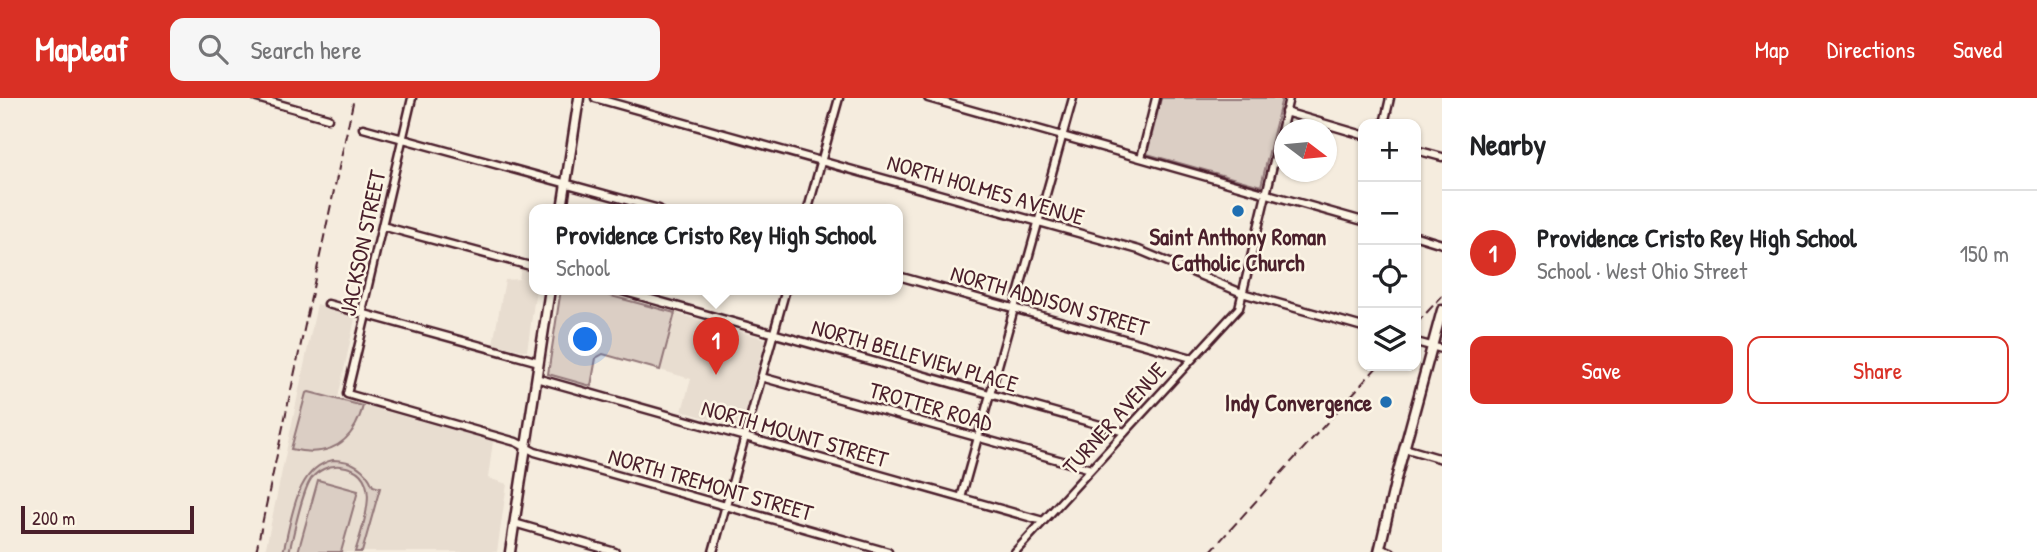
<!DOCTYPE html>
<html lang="en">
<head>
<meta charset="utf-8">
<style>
  :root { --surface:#fff; --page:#f6f6f6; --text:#202124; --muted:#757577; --line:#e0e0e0; --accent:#d93025 }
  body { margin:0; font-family:"Patrick Hand",sans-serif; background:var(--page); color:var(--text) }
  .controls { position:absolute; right:21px; top:21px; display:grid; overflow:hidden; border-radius:14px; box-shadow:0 2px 5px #0004 }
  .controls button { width:63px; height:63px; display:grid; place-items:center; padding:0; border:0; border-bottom:2px solid var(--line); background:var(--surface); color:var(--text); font:35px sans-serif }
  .compass { position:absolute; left:1274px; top:21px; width:63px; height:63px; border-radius:50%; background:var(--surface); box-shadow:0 2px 5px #0004; rotate:106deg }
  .scale { position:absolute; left:21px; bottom:18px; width:173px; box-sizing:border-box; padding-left:7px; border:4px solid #4a1f2b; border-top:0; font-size:19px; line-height:24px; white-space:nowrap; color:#4a1f2b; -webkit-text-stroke:5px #fcf5e5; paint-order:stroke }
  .you { position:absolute; left:586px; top:242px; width:24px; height:24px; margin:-18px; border:5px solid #fff; border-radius:50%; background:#1a73e8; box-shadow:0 0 0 10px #1a73e833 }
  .badge { display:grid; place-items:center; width:46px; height:46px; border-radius:50%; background:var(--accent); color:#fff; font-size:23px; font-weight:700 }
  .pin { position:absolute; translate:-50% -58px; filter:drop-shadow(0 2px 4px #0008) }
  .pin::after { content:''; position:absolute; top:37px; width:24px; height:21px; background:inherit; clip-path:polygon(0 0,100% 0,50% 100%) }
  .popup { position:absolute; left:529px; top:106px; width:374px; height:91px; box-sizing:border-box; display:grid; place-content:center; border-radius:14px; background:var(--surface); filter:drop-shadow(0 2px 5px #0005); font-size:23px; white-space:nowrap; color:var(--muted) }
  .popup b { font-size:26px; color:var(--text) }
  .popup::after { content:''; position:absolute; left:50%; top:100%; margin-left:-14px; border:14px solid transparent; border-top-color:var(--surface) }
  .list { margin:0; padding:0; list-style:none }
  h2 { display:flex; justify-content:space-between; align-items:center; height:91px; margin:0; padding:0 28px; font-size:30px }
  h2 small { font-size:23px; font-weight:400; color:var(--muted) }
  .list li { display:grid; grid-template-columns:46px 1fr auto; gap:21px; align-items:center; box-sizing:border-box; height:126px; padding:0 28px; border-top:2px solid var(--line) }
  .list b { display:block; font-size:26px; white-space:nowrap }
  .list p { margin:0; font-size:23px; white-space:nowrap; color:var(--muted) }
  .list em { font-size:23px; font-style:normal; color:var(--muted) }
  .actions { display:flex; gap:14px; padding:21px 28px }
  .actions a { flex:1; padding:16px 0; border:2px solid var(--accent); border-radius:14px; text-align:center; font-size:24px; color:var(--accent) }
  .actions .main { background:var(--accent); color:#fff }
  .icon { flex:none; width:38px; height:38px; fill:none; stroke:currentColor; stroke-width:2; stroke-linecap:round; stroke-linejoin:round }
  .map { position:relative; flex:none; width:1442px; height:454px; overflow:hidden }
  header { display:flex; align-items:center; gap:42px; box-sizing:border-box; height:98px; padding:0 35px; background:var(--accent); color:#fff }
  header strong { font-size:33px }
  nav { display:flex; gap:38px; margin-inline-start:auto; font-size:24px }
  .search { width:490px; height:63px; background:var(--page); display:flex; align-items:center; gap:18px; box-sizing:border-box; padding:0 24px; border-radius:14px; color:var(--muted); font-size:26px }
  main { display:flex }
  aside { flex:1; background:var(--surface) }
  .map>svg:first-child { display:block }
  .built { fill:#e8ddd0 }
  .green { fill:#dbcec4; stroke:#927678; stroke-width:2 }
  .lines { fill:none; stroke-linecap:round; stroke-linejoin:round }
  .minor-casing { stroke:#4a1f2b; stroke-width:11 }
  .major-casing { stroke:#4a1f2b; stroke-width:13 }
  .minor { stroke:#fcf5e5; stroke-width:6 }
  .major { stroke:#fcf5e5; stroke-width:8 }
  .rail { stroke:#4a1f2b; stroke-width:2; stroke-dasharray:10 5; stroke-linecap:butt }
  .poi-dot { fill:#1f6fb2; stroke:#fcf5e5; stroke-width:2.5 }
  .labels { text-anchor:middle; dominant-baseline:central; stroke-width:5; stroke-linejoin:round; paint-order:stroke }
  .street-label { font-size:23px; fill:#4a1f2b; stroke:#fcf5e5 }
  .poi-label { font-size:23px; font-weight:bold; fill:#4a1f2b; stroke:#fcf5e5 }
</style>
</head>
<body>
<header>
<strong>Mapleaf</strong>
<div class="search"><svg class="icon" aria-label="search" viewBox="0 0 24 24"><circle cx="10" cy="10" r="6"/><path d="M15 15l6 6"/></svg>Search here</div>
<nav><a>Map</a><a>Directions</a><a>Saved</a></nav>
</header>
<main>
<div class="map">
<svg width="1442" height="454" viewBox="0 0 1442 454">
  <rect width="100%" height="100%" fill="#f5ecde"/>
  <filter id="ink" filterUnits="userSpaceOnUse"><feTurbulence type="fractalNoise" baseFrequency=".0143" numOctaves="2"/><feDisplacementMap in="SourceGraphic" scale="14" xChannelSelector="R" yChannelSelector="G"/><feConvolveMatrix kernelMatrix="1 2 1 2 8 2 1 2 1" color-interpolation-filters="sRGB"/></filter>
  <g filter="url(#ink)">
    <path class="built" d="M521,171L534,175V191H536L527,253L493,246L505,182L519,181Z
      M317,206L356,216L338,300L493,343L488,380L507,386L497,454H265Z
      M675,215L766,241L741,330L682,313L691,281L660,272Z"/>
    <path class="green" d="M1161,0H1282L1261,88L1147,56Z
      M561,191H585L675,215L660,272L603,256L596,260L591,288L548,276Z
      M309,294L363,308C353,346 328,360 291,351L306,295Z
      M333,362C352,362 366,371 373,388L380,390L362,454H355C363,428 386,372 340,368C329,367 318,372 311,381C301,396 294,436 289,454H283C292,422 295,370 333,362Z
      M318,382L358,393L341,454H298Z"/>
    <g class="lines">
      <defs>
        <path id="minor" d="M257,0L328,20
          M412,0L363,209L365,221L347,296L516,344L535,354L888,454
          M595,0L1139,152L1242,195L1363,229
          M928,0L1363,123
          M1285,14L1363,37
          M1384,26L1390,0
          M363,30L659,111
          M1416,52L1442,59
          M1141,60L1156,0
          M808,111L839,0
          M382,128L534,169
          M1416,138L1442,146
          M898,178L1192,260
          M615,191L1125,334
          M328,206L539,264
          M1416,244L1442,251
          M761,279L1091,371
          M536,280L1043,423
          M1404,350L1442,361
          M961,400L1073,0
          M514,425L615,454
          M1380,451L1391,454
          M713,454L786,191
          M1015,454L1239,210L1289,0"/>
        <path id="major" d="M562,111L579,0
          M510,454L550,191
          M1379,454L1396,381L1442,212"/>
      </defs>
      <use href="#minor" class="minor-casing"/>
      <use href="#major" class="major-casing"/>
      <use href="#minor" class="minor"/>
      <use href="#major" class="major"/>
      <path class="rail" d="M1416,226L1442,198
        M256,454L354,0
        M1210,454L1378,268"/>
    </g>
  </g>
  <g class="poi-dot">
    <circle cx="1238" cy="113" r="7"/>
    <circle cx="1386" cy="304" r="7"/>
  </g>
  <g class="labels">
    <g class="street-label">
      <text transform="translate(986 91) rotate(16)">NORTH HOLMES AVENUE</text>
      <text transform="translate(362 145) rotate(-78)">JACKSON STREET</text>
      <text transform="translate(1050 202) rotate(16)">NORTH ADDISON STREET</text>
      <text transform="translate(915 257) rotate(16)">NORTH BELLEVIEW PLACE</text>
      <text transform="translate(931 308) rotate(16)">TROTTER ROAD</text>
      <text transform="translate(1114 320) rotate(-48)">TURNER AVENUE</text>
      <text transform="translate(795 335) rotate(16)">NORTH MOUNT STREET</text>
      <text transform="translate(711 386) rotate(16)">NORTH TREMONT STREET</text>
    </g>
    <g class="poi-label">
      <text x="1238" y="138">Saint Anthony Roman<tspan x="1238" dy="26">Catholic Church</tspan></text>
      <text x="1372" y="304" text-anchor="end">Indy Convergence</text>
    </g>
  </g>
</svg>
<div class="controls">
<button>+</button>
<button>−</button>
<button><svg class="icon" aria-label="locate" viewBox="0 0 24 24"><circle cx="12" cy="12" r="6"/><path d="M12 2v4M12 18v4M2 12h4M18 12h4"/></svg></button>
<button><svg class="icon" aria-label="layers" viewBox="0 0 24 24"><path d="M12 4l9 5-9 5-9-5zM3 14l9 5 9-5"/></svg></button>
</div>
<svg class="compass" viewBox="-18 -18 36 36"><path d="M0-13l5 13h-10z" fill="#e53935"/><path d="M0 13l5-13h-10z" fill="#757577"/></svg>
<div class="scale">200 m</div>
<div class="you"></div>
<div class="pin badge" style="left:716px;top:277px">1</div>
<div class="popup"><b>Providence Cristo Rey High School</b>School</div>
</div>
<aside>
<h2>Nearby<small></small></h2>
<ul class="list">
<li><span class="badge">1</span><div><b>Providence Cristo Rey High School</b><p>School · West Ohio Street</p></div><em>150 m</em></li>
</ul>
<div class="actions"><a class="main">Save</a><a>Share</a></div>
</aside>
</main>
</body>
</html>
